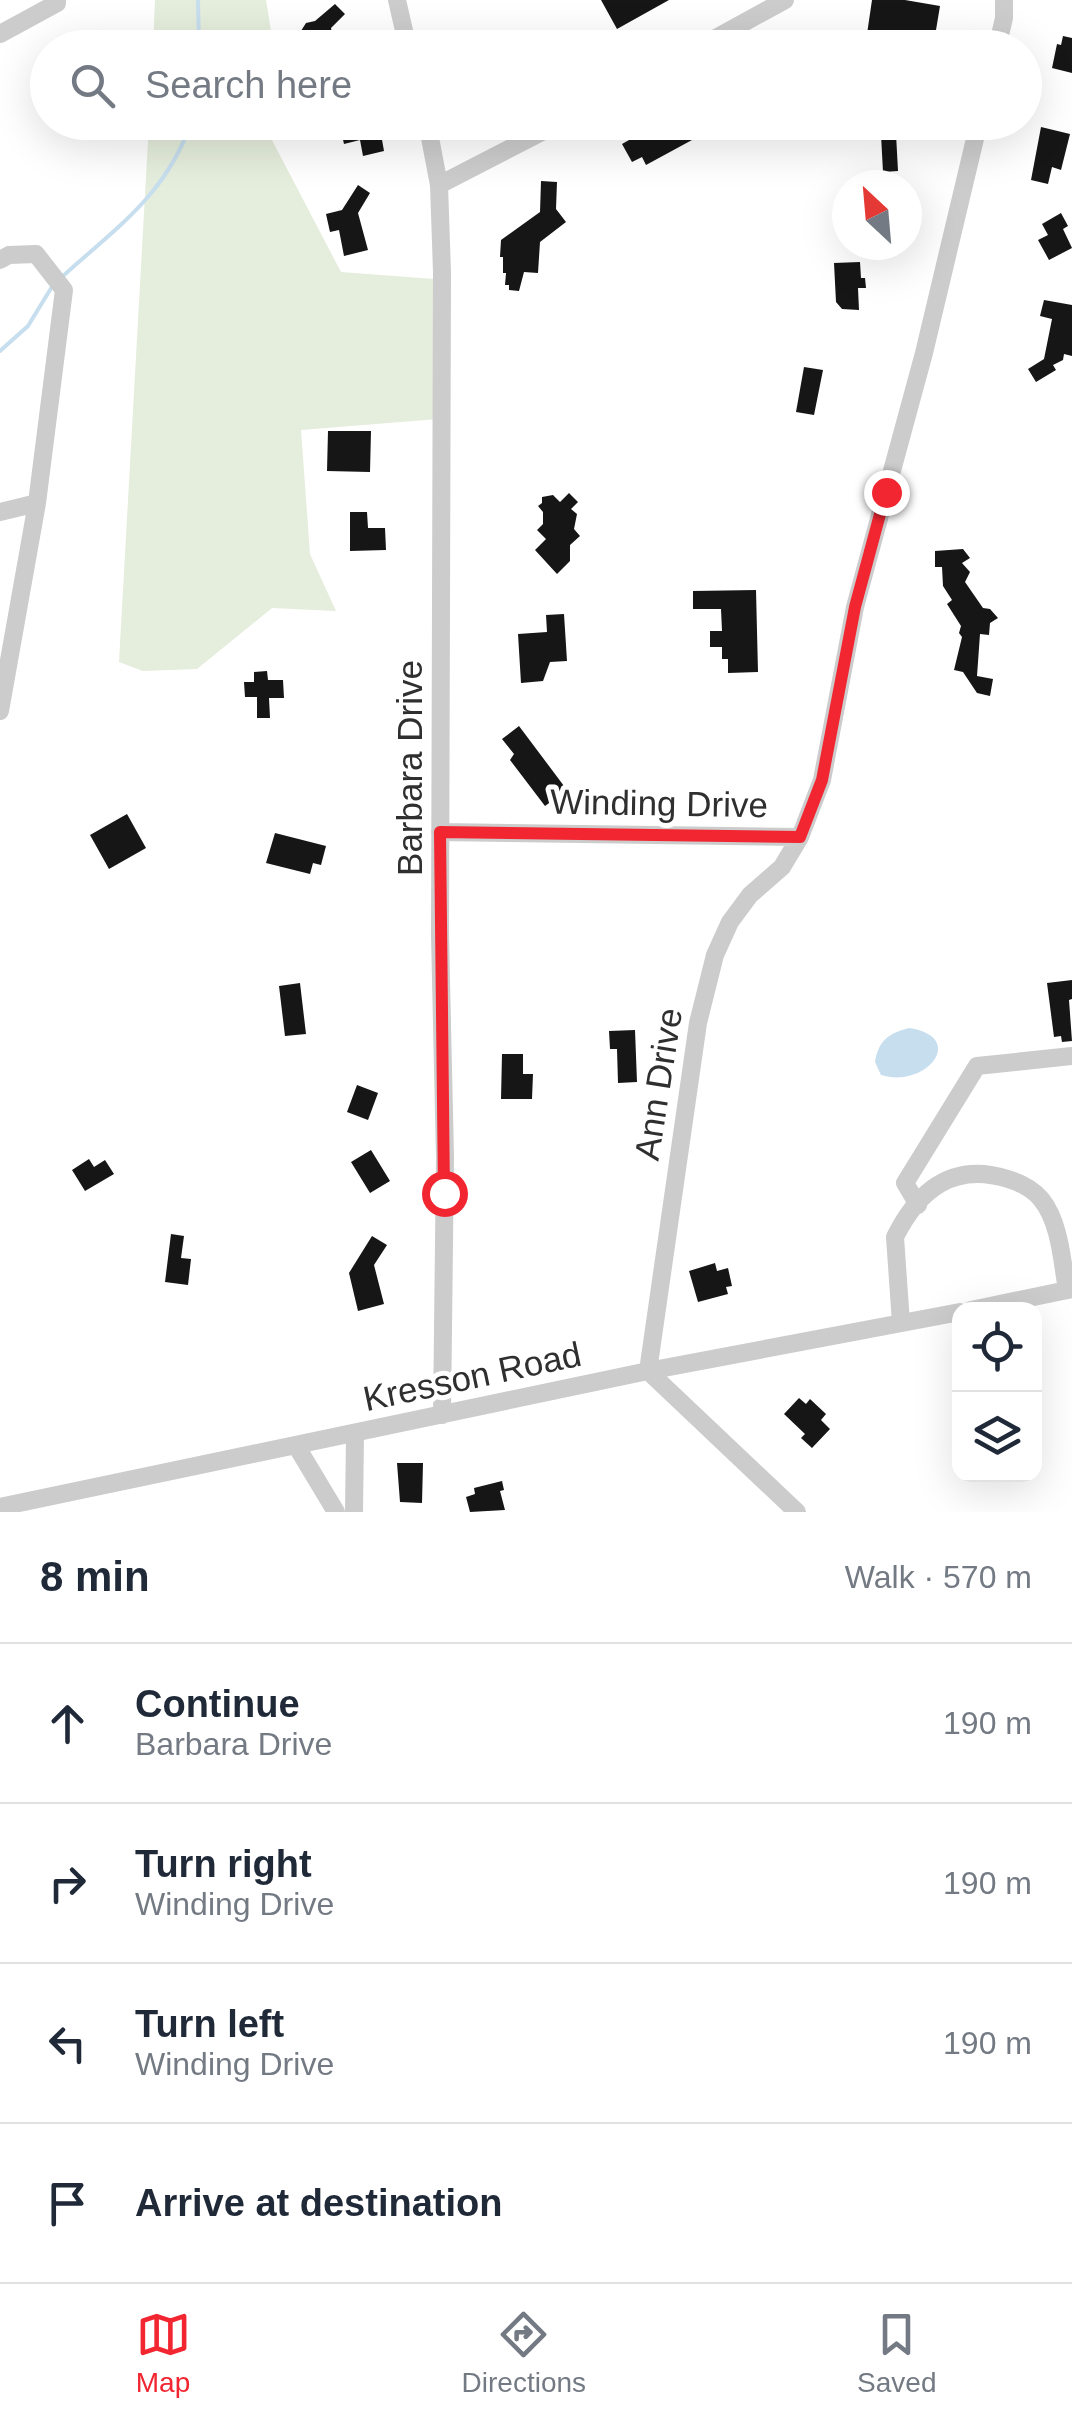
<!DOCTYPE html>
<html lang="en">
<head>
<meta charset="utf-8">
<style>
  :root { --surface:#fff; --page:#f6f6f7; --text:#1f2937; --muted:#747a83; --line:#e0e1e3; --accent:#f12631 }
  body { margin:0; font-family:Arial,sans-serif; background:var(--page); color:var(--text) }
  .controls { position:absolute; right:30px; bottom:30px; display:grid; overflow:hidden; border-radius:20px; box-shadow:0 10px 40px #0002 }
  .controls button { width:90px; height:90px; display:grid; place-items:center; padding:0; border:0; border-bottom:2px solid var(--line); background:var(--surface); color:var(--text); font:50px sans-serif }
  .compass { position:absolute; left:832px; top:170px; width:90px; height:90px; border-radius:50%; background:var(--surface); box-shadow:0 10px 40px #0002; rotate:334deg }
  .stop { position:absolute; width:30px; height:30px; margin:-22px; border:8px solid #f12631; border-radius:50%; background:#fff }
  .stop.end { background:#f12631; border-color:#fff; box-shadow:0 2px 10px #0008 }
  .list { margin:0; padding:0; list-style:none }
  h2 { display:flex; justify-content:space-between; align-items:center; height:130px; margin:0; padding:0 40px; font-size:42px }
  h2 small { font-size:32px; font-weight:400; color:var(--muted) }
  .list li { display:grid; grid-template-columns:65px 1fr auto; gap:30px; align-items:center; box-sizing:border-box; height:160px; padding:0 40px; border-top:2px solid var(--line) }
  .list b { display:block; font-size:38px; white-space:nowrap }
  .list p { margin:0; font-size:32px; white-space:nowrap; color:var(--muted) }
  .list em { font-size:32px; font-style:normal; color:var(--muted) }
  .icon { flex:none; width:55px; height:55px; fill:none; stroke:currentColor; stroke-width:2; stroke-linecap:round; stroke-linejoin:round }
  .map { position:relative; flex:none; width:1072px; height:1512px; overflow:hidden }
  .search { position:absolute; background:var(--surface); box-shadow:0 10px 40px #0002; left:30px; right:30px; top:30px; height:110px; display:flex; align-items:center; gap:25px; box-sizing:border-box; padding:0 35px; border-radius:55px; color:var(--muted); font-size:38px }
  .sheet { height:770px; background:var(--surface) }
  nav { display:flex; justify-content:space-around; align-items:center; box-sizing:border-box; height:140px; border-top:2px solid var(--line); background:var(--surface); font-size:28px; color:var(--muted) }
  nav a { display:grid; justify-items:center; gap:5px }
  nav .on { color:var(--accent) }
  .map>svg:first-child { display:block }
  .green { fill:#e5eddc }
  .water { fill:#c7deee }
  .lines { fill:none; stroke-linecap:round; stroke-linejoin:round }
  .stream { stroke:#c7deee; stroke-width:4 }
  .building { fill:#161616 }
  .minor { stroke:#ccc; stroke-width:18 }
  .route { stroke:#f12631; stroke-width:12 }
  .labels { text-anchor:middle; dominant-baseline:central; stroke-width:10; stroke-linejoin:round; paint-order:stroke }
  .street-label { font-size:35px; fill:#2f2f2f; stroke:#fff }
</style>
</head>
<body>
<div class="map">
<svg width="1072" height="1512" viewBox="0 0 1072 1512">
  <rect width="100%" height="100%" fill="#fff"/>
  <path class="green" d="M155,0H266L271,31L270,47H153Z
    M149,123H263L341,272L434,279L438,419L301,430L310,554L336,611L272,608L197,669L143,671L119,662Z"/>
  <path class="water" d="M909,1028C968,1037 926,1089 881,1075L875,1062C878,1041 889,1033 909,1028Z"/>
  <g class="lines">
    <path class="stream" d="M198,0L199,48
      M63,276C117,227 167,194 191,122
      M0,351L28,326L53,285"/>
  </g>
  <path class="building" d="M601,0H669L617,29Z
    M872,0H905L940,6L933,48H901L902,40L867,34Z
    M335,4L345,14L331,28L335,48H301L299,34L306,23L315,21Z
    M1063,36L1072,38V73L1052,68L1057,44L1061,45Z
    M339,122L374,125L377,135L381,134L384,151L363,156L360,140L344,144Z
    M641,122H683L692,140L646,165L642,157L632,162L622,144L645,131Z
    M1041,127L1070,134L1061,170L1052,167L1048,184L1031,180Z
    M896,134L898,171L883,172L881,135Z
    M541,181L557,182L556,209L566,222L540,242L538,273L524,272L519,291L509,290V285H505L506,273H503V257H500L501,240L540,212Z
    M358,185L370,193L358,213L368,250L344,256L339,230L330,232L326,214L342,210Z
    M1061,213L1068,226L1063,229L1072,248L1049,260L1038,240L1048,235L1042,224Z
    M860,262L861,278H865L866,288H858L859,310L842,309L836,302L834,263Z
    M1044,300L1072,305V356L1064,354L1063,360L1053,365L1056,370L1036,382L1028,369L1044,359L1052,319L1040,316Z
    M804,367L823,370L814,415L796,412Z
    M328,431H371L370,472L327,471Z
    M569,493L578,502L571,509L577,514L574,529L580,536L570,545V561L557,574L535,550L546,539L537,530L543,524V512L538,506L542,503V497L553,495L560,502Z
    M350,512H367L368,528H385L386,550L350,551Z
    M963,549L970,558L962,563L970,572L965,582L983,608L990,609L998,618L990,623L989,635L980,634L977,676L993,679L990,696L977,693L963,672L954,670L962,637L959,633L961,626L947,604L952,600L943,586L942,567H935V551Z
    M756,590L758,672L728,673V659H722V647H710V631H722L721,609H693V591Z
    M564,614L567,661L550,662L543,681L521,683L518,634L547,632L546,615Z
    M267,671L268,680H283L284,698H269L270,718H257V697H245L244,682H254V672Z
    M519,726L567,790L545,806L510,760L514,754L502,739Z
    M127,814L146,848L109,869L90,835Z
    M275,833L326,846L321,865L313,863L310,874L266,863Z
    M1072,980V999L1069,1000L1072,1041L1062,1042L1061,1036L1054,1037L1047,983Z
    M300,983L306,1034L285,1036L279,986Z
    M635,1030L637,1082L618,1083L617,1049H610L609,1031Z
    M502,1054H523V1074H533L532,1099H501Z
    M357,1085L378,1093L368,1120L347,1112Z
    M371,1150L390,1181L370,1193L351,1162Z
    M89,1159L94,1167L105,1160L114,1174L85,1191L72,1170Z
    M171,1234L184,1236L181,1258L191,1259L188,1285L165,1282Z
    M372,1236L387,1245L374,1265L384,1304L358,1311L349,1273Z
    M715,1263L717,1271L728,1268L732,1286L726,1287L728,1294L698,1302L689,1271Z
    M799,1398L806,1404L810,1399L826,1414L821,1420L830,1429L812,1448L801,1438L805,1434L784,1414Z
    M397,1463H423L422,1503L400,1502Z
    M502,1481L504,1490L500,1491L505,1510L470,1512L466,1497L475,1494L474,1488Z"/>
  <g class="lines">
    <path class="minor" d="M397,0L408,48
      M0,34L57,3V0
      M698,48L785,0
      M997,48L1004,18V0
      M427,122L439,185L442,272L440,935L445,1157L442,1415
      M439,185L561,122
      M0,260L9,255L36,254L64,290L37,503L0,711
      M0,512L37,503
      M440,832L800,837L822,780L855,607L924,353L979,122
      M918,1205L905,1183L977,1066L1072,1056
      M971,1310L1072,1289
      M901,1323L895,1237C919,1189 954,1162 1008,1179C1021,1183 1032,1188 1041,1199C1060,1222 1062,1261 1067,1290
      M297,1447L336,1512
      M0,1507L648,1371L960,1312
      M354,1512L355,1434
      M797,1512L648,1371L698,1023L715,955L730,922L750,895L782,867L800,837"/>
  </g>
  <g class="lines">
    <path class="route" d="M444,1193L440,832L800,837L822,780L855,607L886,492"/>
  </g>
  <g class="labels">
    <g class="street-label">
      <text transform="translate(409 768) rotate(-90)">Barbara Drive</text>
      <text transform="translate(659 803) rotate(1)">Winding Drive</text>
      <text transform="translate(658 1084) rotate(-81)">Ann Drive</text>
      <text transform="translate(472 1376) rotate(-12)">Kresson Road</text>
    </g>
  </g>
</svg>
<div class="controls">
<button><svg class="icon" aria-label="locate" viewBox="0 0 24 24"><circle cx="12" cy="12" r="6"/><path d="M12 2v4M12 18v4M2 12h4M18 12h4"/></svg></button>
<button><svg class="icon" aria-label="layers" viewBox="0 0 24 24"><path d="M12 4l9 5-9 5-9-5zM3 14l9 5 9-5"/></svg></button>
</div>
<svg class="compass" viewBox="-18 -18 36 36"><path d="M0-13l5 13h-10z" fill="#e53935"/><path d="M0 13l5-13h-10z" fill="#747a83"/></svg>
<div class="stop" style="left:444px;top:1193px"></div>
<div class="stop end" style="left:886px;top:492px"></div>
<div class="search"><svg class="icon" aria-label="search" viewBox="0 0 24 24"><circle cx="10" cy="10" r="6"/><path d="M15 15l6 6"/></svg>Search here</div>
</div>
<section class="sheet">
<h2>8 min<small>Walk · 570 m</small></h2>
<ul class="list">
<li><svg class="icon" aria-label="ahead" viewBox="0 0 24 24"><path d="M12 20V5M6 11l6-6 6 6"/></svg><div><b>Continue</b><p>Barbara Drive</p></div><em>190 m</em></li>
<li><svg class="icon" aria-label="right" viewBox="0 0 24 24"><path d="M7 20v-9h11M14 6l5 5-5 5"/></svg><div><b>Turn right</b><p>Winding Drive</p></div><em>190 m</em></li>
<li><svg class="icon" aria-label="left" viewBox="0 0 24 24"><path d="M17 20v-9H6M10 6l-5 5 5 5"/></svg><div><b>Turn left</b><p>Winding Drive</p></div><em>190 m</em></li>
<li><svg class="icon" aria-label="arrive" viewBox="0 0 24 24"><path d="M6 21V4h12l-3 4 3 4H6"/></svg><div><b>Arrive at destination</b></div></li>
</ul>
</section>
<nav>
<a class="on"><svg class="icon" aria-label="map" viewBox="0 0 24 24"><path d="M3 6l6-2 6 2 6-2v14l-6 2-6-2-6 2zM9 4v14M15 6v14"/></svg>Map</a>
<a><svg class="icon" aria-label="directions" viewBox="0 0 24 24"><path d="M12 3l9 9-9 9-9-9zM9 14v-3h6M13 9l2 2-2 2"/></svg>Directions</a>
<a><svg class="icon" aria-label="saved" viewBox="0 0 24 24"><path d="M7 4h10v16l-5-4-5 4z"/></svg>Saved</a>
</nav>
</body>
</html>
